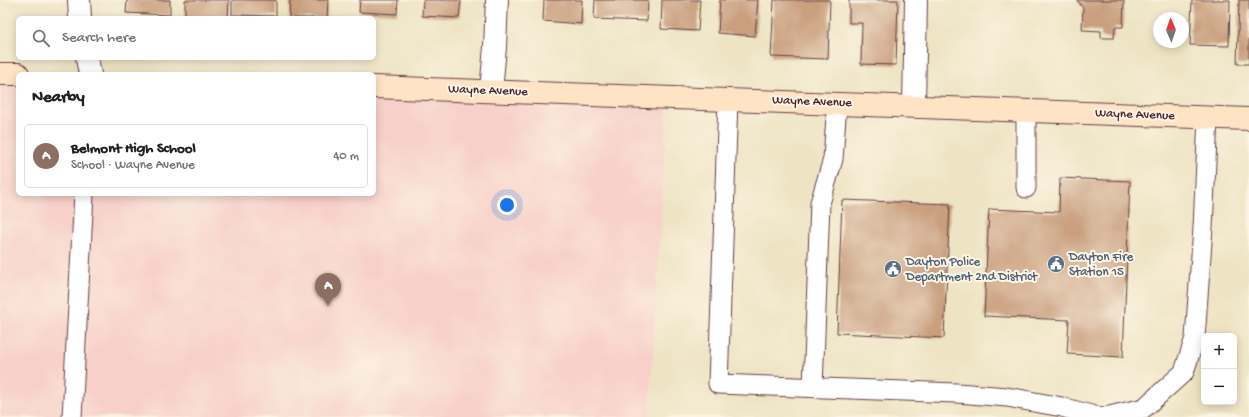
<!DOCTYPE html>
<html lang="en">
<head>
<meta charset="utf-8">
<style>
  :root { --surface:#fff; --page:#f6f6f6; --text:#202124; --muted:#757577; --line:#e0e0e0; --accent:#b5179e }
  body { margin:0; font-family:"Gochi Hand",sans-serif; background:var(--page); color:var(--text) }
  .controls { position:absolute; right:12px; bottom:12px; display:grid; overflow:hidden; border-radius:6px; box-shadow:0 2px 10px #0003 }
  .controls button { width:36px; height:36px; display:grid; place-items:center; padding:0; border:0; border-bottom:1px solid var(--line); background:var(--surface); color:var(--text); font:20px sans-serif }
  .compass { position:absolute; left:1153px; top:12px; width:36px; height:36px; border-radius:50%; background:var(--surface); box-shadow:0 2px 10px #0003; rotate:358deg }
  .you { position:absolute; left:507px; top:205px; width:14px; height:14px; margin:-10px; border:3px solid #fff; border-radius:50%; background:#1a73e8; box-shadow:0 0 0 6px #1a73e833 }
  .badge { display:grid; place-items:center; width:26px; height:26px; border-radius:50%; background:var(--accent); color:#fff; font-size:13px; font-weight:700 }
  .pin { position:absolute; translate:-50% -33px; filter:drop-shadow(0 1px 2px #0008) }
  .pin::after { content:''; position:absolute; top:21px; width:14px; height:12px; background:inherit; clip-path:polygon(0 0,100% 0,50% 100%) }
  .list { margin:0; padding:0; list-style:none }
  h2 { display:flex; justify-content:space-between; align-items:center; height:52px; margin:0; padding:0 16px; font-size:17px }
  h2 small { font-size:13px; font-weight:400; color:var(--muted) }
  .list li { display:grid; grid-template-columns:26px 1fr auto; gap:12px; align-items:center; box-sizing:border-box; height:64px; margin:0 8px 8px; padding:0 8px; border:1px solid var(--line); border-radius:6px }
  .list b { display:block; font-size:15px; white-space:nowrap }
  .list p { margin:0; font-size:13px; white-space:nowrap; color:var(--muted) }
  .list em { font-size:13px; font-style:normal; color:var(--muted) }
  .icon { flex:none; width:22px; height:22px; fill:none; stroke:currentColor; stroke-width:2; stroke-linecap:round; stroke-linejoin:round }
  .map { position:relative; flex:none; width:1249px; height:417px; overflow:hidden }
  .search { position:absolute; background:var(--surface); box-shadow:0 2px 10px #0003; left:16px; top:16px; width:360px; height:44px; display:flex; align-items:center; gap:10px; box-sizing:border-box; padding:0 14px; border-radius:6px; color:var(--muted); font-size:15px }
  .panel { position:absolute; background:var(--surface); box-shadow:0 2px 10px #0003; left:16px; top:72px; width:360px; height:124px; border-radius:6px }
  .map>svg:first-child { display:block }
  .built { fill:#f7d0c9 }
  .building { fill:#c99f7e }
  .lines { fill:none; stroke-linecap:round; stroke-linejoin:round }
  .service-casing { stroke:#633d42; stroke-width:21 }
  .minor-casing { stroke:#633d42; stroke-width:24 }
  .tertiary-casing { stroke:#633d42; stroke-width:24 }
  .secondary-casing { stroke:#633d42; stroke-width:24 }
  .service { stroke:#fff; stroke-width:19 }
  .minor { stroke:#fff; stroke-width:22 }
  .tertiary { stroke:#fff; stroke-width:22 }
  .secondary { stroke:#fee4c5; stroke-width:22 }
  .labels { text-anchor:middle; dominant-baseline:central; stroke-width:4; stroke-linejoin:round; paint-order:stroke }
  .street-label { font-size:13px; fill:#4a1f2b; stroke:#fcf5e5 }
  .service-label { font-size:13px; fill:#4e5e75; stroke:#fcf5e5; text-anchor:start }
</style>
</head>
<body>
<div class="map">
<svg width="1249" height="417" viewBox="0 0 1249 417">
  <rect width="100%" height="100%" fill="#fcf5e5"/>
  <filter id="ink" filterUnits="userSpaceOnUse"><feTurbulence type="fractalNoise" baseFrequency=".025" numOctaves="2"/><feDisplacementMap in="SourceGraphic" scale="8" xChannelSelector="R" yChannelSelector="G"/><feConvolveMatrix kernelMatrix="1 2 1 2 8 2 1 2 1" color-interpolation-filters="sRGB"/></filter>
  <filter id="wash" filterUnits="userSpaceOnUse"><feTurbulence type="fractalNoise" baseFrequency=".012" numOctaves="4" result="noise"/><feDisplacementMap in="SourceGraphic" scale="16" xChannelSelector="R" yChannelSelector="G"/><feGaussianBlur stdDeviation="0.9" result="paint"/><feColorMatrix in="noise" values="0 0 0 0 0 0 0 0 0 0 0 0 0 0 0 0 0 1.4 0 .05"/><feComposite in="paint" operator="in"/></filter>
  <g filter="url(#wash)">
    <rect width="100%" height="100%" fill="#eee4c4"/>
    <path class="built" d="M0,74H18V194H374V87L668,97L649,417H0Z"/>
    <g id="blocks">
      <path class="building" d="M127,0H170V15L126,13Z
        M185,0H229L228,18H185Z
        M232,0H276V16L232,15Z
        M290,0H328L327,18H289Z
        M360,0H398L397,14L359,12Z
        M423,0H461L459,18L422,16Z
        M544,0H582L581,24L543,21Z
        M595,0H648L647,21L594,19Z
        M662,0H700L698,31L661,29Z
        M720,0H758L755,36L718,33Z
        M774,0H830L828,59L771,57Z
        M849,0H898L896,65L861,64L862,23H849Z
        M1077,0H1124L1123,27H1115L1114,38H1101V31L1082,30L1083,8Z
        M1192,0H1230L1229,46L1190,45Z
        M1239,0H1249V64H1237Z
        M1060,178L1130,181L1123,357L1067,354L1069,320L984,316L989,209L1059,212Z
        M842,200L950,204L944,338L837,333Z"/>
    </g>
  </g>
  <g filter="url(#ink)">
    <use href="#blocks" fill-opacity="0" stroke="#633d42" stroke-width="1"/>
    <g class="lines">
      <defs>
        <path id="service" d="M728,100L718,384L957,393L1007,397L1062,407L1098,417
          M1026,188V111
          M813,387L820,203L833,159L837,103
          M72,417L84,194
          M1105,417L1144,408L1184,372L1195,338L1203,228L1208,117"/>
        <path id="minor" d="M491,91L495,47L497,0
          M914,106L916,0"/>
        <path id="tertiary" d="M79,0L80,18
          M87,58L90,74"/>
        <path id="secondary" d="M0,74H18
          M374,87L1249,119"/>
      </defs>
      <use href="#service" class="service-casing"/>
      <use href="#minor" class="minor-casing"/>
      <use href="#tertiary" class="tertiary-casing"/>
      <use href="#secondary" class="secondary-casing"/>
      <use href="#service" class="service"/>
      <use href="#minor" class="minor"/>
      <use href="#tertiary" class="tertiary"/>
      <use href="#secondary" class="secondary"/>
    </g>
  </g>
  <defs>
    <symbol id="civic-disc" viewBox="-11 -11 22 22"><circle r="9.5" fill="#5c6f8a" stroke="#fcf5e5"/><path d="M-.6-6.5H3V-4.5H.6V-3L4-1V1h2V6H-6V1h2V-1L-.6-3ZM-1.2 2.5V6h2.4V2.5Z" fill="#fff"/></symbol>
  </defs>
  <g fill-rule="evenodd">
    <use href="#civic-disc" x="1046" y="254" width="20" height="20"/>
    <use href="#civic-disc" x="883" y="259" width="20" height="20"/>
  </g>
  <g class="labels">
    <g class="street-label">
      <text transform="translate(488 91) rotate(2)">Wayne Avenue</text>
      <text transform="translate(812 102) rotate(2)">Wayne Avenue</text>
      <text transform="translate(1135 115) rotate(2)">Wayne Avenue</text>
    </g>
    <g class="service-label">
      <text x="1069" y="257">Dayton Fire<tspan x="1069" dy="15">Station 15</tspan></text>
      <text x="906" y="262">Dayton Police<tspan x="906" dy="15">Department 2nd District</tspan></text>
    </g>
  </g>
</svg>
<div class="controls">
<button>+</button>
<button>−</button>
</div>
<svg class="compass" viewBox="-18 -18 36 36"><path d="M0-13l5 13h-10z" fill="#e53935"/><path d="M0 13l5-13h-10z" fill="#757577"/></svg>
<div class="you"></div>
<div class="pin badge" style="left:328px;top:306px;background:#8d6e63">A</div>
<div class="search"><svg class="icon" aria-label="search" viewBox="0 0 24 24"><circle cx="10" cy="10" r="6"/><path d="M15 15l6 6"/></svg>Search here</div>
<section class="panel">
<h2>Nearby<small></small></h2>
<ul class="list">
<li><span class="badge" style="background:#8d6e63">A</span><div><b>Belmont High School</b><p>School · Wayne Avenue</p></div><em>40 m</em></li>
</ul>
</section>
</div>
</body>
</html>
